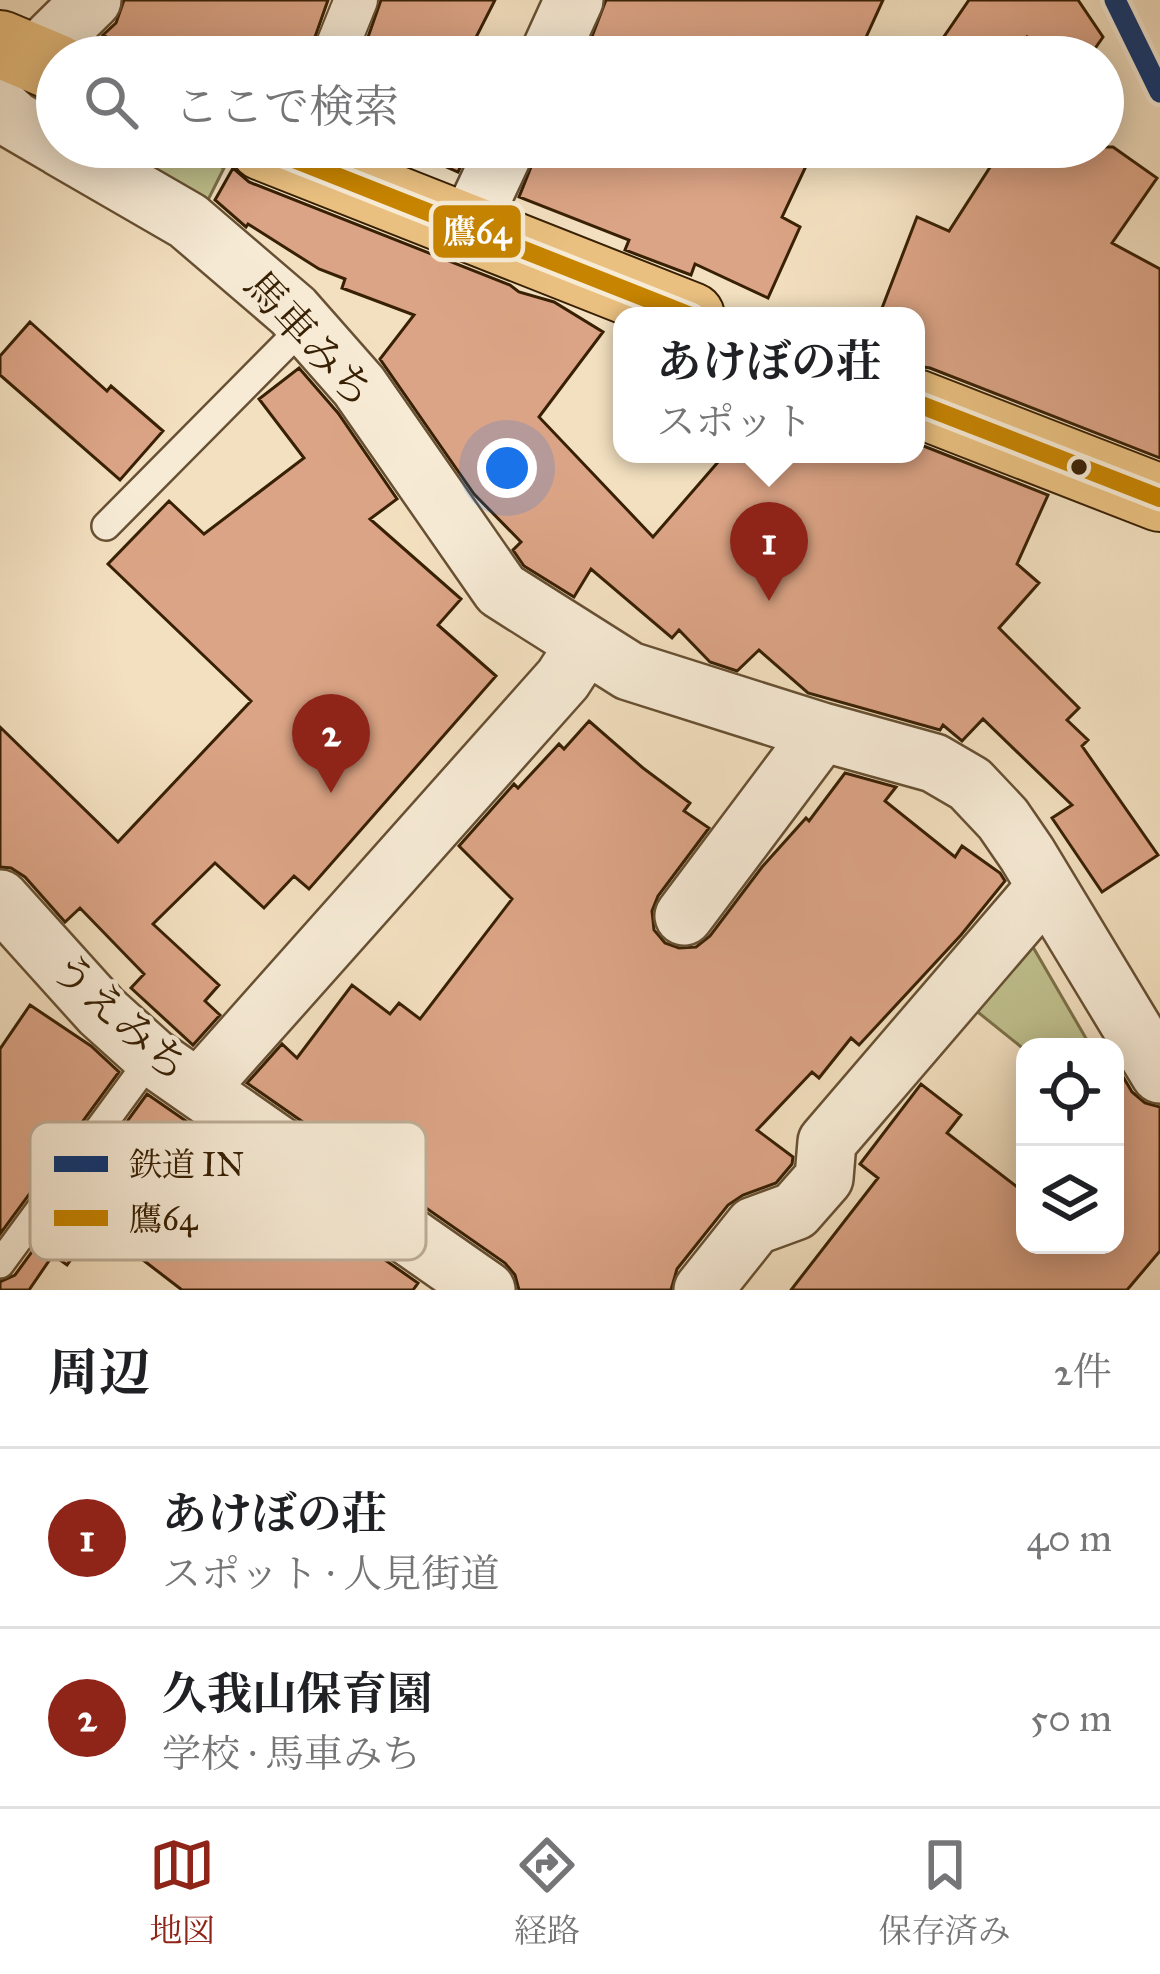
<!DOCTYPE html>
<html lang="ja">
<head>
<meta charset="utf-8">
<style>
  :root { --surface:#fff; --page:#f2f2f2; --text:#202124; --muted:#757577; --line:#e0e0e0; --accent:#8f2418 }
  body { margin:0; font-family:"IM FELL Great Primer","Noto Serif JP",serif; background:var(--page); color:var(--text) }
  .controls { position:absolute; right:36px; bottom:36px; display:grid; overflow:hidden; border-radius:24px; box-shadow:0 6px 30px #0003 }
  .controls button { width:108px; height:108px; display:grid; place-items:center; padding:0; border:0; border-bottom:3px solid var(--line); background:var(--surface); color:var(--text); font:60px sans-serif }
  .you { position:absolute; left:507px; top:468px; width:42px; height:42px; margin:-30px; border:9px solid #fff; border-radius:50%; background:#1a73e8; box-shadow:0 0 0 18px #1a73e833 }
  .badge { display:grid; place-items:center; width:78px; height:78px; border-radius:50%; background:var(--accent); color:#fff; font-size:39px; font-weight:700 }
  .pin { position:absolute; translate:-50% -99px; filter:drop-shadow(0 3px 6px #0008) }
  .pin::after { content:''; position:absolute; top:63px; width:42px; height:36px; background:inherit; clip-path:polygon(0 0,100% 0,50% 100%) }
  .popup { position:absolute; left:613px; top:307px; width:312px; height:156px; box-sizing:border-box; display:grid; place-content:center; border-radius:24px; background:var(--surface); filter:drop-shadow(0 3px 9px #0005); font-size:39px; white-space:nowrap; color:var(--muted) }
  .popup b { font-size:45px; color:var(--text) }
  .popup::after { content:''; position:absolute; left:50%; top:100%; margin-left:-24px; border:24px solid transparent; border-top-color:var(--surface) }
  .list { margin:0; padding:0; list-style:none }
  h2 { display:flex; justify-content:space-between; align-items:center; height:156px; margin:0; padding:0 48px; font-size:51px }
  h2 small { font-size:39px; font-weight:400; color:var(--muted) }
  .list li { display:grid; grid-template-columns:78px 1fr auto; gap:36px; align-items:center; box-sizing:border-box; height:180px; padding:0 48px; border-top:3px solid var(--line) }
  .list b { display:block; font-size:45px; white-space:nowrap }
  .list p { margin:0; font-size:39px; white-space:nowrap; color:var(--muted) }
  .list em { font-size:39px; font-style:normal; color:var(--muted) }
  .icon { flex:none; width:66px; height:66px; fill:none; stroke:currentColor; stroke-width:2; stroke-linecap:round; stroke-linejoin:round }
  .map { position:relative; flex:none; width:1160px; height:1290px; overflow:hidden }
  .search { position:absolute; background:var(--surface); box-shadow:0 6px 30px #0003; left:36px; right:36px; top:36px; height:132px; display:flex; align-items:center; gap:30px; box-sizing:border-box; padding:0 42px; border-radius:66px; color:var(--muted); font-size:45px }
  .sheet { height:516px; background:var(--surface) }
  nav { display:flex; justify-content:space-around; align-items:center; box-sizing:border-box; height:168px; border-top:3px solid var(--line); background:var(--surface); font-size:33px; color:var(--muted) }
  nav a { display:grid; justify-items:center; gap:6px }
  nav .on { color:var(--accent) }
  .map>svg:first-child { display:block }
  .green { fill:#c0c18e; stroke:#7c7049; stroke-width:3 }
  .building { fill:#dca486; stroke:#382004; stroke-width:3 }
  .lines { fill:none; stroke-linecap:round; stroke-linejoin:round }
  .service-casing { stroke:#675033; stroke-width:32 }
  .pedestrian-casing { stroke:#675033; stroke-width:46 }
  .minor-casing { stroke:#675033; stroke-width:62 }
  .primary-casing { stroke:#382004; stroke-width:70 }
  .service { stroke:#f7ebd6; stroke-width:27 }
  .pedestrian { stroke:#f7ebd6; stroke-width:42 }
  .minor { stroke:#f7ebd6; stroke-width:57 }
  .primary { stroke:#eac080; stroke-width:66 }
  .bus-1-casing { stroke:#f7ebd6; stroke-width:27 }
  .bus-1 { stroke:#c78401; stroke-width:18 }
  .rail-1-casing { stroke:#f7ebd6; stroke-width:30 }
  .rail-1 { stroke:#083476; stroke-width:21 }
  .bus-dot { fill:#382004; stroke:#f7ebd6; stroke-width:4.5 }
  .labels { text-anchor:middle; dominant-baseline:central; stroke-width:9; stroke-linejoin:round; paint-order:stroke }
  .street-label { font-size:42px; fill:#382004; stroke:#f7ebd6 }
  .key { fill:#f7ebd6; stroke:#beae97; stroke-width:3 }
  .key-label { font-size:33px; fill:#382004 }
  .line-badge { stroke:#f7ebd6; stroke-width:4.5 }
  .badge-label { font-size:33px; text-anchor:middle; font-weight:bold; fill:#fff }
</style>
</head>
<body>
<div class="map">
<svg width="1160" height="1290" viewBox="0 0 1160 1290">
  <rect width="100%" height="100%" fill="#f3e0c0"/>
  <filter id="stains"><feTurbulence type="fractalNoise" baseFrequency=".00167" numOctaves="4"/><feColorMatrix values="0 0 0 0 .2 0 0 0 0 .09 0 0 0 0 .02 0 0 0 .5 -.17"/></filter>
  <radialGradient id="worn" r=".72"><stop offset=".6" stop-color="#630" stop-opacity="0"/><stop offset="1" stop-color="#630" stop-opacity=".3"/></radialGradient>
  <path class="green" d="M119,147H174L224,168L207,202L117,152Z
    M1026,935L1091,1047H1025V1050L969,1005Z"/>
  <path class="building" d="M124,0H328L308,57H144L103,35L116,23Z
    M381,0H495L466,57H361Z
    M606,0H883L857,57H584Z
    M969,0H1078L1103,37L1089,57H1052L1027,37L1013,57H930Z
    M401,147H470L458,172Z
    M539,147H815L782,217L800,227L768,298L695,264L691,275L625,250L629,240L519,197Z
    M1003,147H1113L1157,178L1112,243L1160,269V458L930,368L916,366V316H879L917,217L949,231Z
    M233,168L249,182L510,285L519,292L554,302L603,332L539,417L653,537L725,454H916V443L1048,495L1017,564L1039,583L999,628L1079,708L1067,720L1088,740L1082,746L1158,855L1102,892L1052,818L1072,805L983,719L962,741L943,725L940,730L808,693L759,650L737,671L710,662L679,630L672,638L591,569L574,597L524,566L513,550L521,542L474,494L380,359L414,315L342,288L345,279L319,269L248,224L246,227L215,200Z
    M30,322L107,391L111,386L163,431L120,480L0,375V356Z
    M299,368L338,413L397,499L370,519L461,599L438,625L496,676L309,889L294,876L264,908L215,863L153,924L219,985L205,1001L220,1015L193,1045L131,988L144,974L80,908L65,922L25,877L11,868L0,867V727L118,842L251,701L108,564L169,501L204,534L304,458L259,399Z
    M589,721L643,768L690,803L684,811L709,828L658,896L652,911L654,930L665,943L679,948L696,947L710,936L762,867L806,818L809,821L845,773L896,787L885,801L955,857L962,846L1000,873L1005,881L961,935L859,1045L851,1038L819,1078L812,1072L757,1130L793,1157L792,1164L776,1183L743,1195L728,1205L677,1269L671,1290H519L515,1275L505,1263L247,1083L282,1044L297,1058L352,985L390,1014L399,1003L420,1019L512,899L459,846L514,784L518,788L559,744L564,749Z
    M30,1005L91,1046L119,1072L0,1234V1049Z
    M1115,1063L1132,1092L1145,1103L1160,1107V1251L1127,1290H791L878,1178L860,1164L921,1084L961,1115L947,1133L1025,1193V1245H1115Z
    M147,1094L215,1141L181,1187L269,1259L305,1204L418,1283L413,1290H182L117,1240L110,1250L89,1235L67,1265L53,1255L29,1290H0V1282L15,1275Z"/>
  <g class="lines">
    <defs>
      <path id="service" d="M106,526L306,324
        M0,1264L152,1057"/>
      <path id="pedestrian" d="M333,57L356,0"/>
      <path id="minor" d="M548,57L574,0
        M33,58L92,0
        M0,107L14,120L57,145
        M60,147L188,221L293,311L359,386L501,590L629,671L822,732L934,763L970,784L1003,819L1027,854L1160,1074
        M468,228L506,147
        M0,899L101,1011L152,1057L486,1290
        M684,916L822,732
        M199,1088L563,679L585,645
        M703,1290L754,1226L795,1211L824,1178L827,1142L1045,888"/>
      <path id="primary" d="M0,44L57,68
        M263,147L691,316
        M916,403L1160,498"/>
    </defs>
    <use href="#service" class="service-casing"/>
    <use href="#pedestrian" class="pedestrian-casing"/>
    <use href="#minor" class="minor-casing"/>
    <use href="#primary" class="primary-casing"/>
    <use href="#service" class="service"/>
    <use href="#pedestrian" class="pedestrian"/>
    <use href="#minor" class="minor"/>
    <use href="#primary" class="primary"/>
    <defs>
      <path id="bus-1" d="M263,147L691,316
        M916,403L1160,498"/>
    </defs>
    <use href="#bus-1" class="bus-1-casing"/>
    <use href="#bus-1" class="bus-1"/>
    <defs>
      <path id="rail-1" d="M1115,0L1160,92"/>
    </defs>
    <use href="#rail-1" class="rail-1-casing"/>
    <use href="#rail-1" class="rail-1"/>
  </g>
  <circle class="bus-dot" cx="1079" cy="467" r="10"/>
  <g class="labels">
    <g class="street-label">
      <text transform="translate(309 339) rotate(47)">馬車みち</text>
      <text transform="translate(120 1017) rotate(42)">うえみち</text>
    </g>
  </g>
  <rect x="30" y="1122" width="396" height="138" rx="18" class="key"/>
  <rect x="54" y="1156" width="54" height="16" fill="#083476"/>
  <rect x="54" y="1210" width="54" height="16" fill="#c78401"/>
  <g class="key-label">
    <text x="129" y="1176">鉄道 IN</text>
    <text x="129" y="1230">鷹64</text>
  </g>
  <rect class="line-badge" x="431" y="203" width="92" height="57" rx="12" fill="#c78401"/>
  <g class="badge-label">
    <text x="477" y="243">鷹64</text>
  </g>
  <rect width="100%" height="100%" filter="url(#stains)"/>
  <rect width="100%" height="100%" fill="url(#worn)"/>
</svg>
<div class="controls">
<button><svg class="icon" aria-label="locate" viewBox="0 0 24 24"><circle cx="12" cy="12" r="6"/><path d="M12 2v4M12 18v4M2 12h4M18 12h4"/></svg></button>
<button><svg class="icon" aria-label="layers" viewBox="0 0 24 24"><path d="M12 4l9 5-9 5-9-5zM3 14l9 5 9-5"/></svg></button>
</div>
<div class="you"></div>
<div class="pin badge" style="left:769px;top:601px">1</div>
<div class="popup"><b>あけぼの荘</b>スポット</div>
<div class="pin badge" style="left:331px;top:793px">2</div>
<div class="search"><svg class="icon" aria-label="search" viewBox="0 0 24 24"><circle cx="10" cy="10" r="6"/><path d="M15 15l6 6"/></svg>ここで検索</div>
</div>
<section class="sheet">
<h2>周辺<small>2件</small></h2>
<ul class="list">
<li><span class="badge">1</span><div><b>あけぼの荘</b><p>スポット · 人見街道</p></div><em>40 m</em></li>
<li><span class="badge">2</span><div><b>久我山保育園</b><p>学校 · 馬車みち</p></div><em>50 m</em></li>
</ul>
</section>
<nav>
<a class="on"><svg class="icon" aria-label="map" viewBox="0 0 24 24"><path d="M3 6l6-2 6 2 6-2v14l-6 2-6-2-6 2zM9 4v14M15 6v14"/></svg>地図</a>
<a><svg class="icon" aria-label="directions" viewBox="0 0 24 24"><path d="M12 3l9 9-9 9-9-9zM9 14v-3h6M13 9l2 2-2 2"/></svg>経路</a>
<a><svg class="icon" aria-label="saved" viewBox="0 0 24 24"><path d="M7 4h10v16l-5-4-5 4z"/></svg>保存済み</a>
</nav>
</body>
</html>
